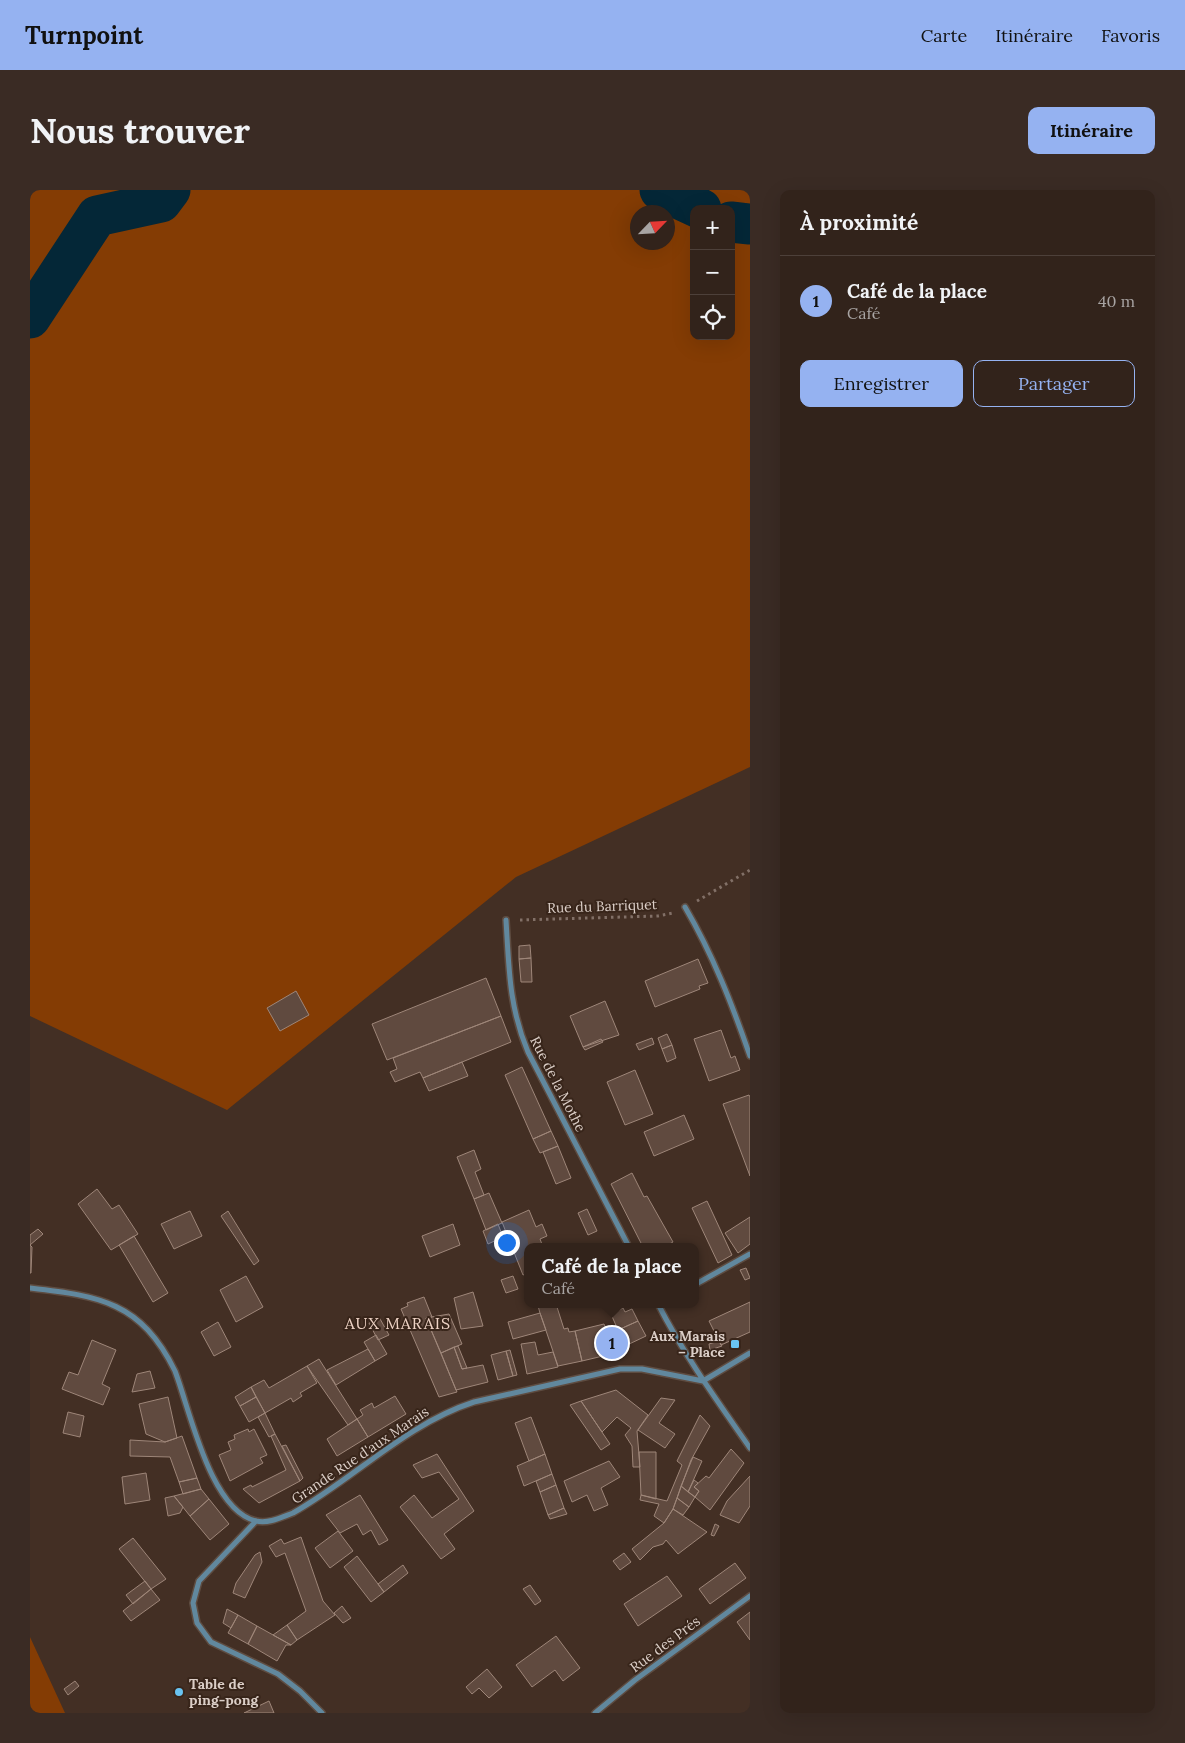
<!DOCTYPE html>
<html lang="fr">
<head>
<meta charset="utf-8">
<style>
  :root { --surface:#32231b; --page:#3a2b24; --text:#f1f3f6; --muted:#a8a4a3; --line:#4d403a; --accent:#95b2f1 }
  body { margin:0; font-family:Lora,serif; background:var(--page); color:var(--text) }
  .controls { position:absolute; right:15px; top:15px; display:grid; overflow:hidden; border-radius:10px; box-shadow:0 5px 20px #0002 }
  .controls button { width:45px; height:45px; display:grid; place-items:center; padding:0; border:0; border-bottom:1px solid var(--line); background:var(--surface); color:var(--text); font:25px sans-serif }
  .compass { position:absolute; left:600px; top:15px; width:45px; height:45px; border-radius:50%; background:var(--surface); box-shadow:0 5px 20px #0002; rotate:65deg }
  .you { position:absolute; left:476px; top:1052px; width:18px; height:18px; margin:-12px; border:4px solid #fff; border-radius:50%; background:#1a73e8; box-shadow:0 0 0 8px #1a73e833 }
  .badge { display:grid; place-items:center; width:32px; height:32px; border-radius:50%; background:var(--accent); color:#111; font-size:16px; font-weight:700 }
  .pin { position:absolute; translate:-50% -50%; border:2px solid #fff; box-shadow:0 1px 5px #0006 }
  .popup { position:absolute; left:494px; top:1053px; width:175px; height:65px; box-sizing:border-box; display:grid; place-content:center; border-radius:10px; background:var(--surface); filter:drop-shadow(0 1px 4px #0005); font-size:16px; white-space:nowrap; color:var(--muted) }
  .popup b { font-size:19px; color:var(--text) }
  .popup::after { content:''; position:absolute; left:50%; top:100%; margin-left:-10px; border:10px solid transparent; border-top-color:var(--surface) }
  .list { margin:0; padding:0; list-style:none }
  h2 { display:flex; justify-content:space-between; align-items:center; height:65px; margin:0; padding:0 20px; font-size:21px }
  h2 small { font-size:16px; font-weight:400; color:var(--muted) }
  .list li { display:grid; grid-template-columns:32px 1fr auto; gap:15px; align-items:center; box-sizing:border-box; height:90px; padding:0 20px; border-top:1px solid var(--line) }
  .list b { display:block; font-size:19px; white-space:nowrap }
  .list p { margin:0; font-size:16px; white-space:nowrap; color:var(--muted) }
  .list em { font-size:16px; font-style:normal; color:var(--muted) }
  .actions { display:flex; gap:10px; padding:15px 20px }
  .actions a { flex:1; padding:11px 0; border:1px solid var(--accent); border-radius:10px; text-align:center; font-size:18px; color:var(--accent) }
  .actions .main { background:var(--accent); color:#111 }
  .icon { flex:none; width:28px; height:28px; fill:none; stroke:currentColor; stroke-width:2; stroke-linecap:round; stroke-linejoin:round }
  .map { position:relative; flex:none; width:720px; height:1523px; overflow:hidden; border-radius:10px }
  header { display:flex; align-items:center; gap:30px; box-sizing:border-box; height:70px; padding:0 25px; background:var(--accent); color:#111 }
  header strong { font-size:24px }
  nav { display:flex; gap:28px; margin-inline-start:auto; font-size:18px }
  .intro { display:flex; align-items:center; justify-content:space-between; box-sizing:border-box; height:120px; padding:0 30px }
  h1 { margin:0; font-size:35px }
  .button { padding:12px 22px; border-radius:10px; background:var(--accent); color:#111; font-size:18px; font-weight:700 }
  main { display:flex; gap:30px; padding:0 30px }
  aside { flex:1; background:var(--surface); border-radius:10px; box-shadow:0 5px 20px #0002 }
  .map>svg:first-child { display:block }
  .green { fill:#843c04; fill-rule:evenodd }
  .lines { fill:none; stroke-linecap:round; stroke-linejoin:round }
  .river { stroke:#042737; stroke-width:41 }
  .building { fill:#604a3f; stroke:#9e8679 }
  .minor-casing { stroke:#5e4c41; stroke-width:8 }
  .path { stroke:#827067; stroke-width:3; stroke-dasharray:2.5 4; stroke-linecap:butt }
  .minor { stroke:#61889e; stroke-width:5 }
  .poi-dot { fill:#69c3f1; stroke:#38251a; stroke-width:2 }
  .labels { text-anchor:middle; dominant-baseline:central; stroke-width:4; stroke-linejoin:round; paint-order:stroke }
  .street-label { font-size:14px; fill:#dbcec7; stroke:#38251a }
  .poi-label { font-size:14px; font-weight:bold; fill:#dbcec7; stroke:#38251a; text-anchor:end }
  .quarter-label { font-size:16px; letter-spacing:1px; fill:#eed3c5; stroke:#38251a }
</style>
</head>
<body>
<header>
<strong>Turnpoint</strong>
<nav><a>Carte</a><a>Itinéraire</a><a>Favoris</a></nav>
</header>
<div class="intro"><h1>Nous trouver</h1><a class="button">Itinéraire</a></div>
<main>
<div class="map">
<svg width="720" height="1523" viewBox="0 0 720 1523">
  <rect width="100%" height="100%" fill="#432f24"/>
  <path class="green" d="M0,0H720V577L486,687L197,920L0,826ZM664,19H701V146H664ZM608,22H638V52H608Z
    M0,1447L35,1523H0Z"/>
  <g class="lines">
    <path class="river" d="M630,0L671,19
      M701,32L720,34
      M0,128L67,26L131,12L140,0"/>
  </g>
  <path class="building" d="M500,755L501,768L489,769V756Z
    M501,768L502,792H491L489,769Z
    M668,769L678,793L669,796L670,799L625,817L615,791Z
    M456,788L471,826L357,870L342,834Z
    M266,801L279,825L250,841L237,818Z
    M575,811L589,845L553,857L540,826Z
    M471,826L481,852L393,888L390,882L365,892L360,882L367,879L363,868Z
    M691,840L701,868L705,866L710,880L679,891L664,849Z
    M637,844L642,855L632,859L628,848Z
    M622,848L624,854L609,860L606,854Z
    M571,849L573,852L555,860L553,857Z
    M642,855L646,868L637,872L632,859Z
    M432,872L438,886L399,901L393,888Z
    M492,877L521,941L503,949L475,885Z
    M605,880L623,924L595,935L577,892Z
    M719,905L720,907V986L693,914Z
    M654,925L664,949L624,966L614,942Z
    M521,941L528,956L510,963L503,949Z
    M528,956L541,988L526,994L513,962Z
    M444,960L451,979L445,982L454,1005L444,1009L427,967Z
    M602,983L614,1007L617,1006L643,1052L634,1057H613L581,994Z
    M67,999L82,1019L89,1015L108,1044L81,1060L48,1014Z
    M459,1003L472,1033L456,1040L444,1009Z
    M677,1011L702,1065L688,1073L662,1018Z
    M557,1019L567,1041L558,1045L548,1023Z
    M499,1020L506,1037L512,1034L517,1046L510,1049L513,1057H498V1083L493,1085L472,1032Z
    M160,1021L172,1046L144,1059L131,1034Z
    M198,1021L229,1071L224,1075L191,1026Z
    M720,1027V1054L708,1063L695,1043Z
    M423,1034L430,1055L400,1067L392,1046Z
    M468,1034L473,1047L458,1054L453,1041Z
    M8,1039L13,1044L0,1055V1045Z
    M104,1046L138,1103L123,1112L89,1055Z
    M0,1055L2,1057L1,1083H0Z
    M716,1078L720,1088L715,1090L710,1080Z
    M216,1086L233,1117L206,1132L190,1100Z
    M483,1086L488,1099L476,1103L471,1090Z
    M443,1102L453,1136L431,1139L424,1108Z
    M394,1107L402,1127L396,1128L427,1202L409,1207L371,1119L378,1116L377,1113Z
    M720,1112V1142L691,1155L679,1131Z
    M511,1114H526L534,1139L538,1138L539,1142L545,1141L552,1171L528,1176L510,1123L508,1116Z
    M593,1118L595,1122L602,1119L608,1131L588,1140L581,1124Z
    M510,1123L516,1140L483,1149L478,1132Z
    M419,1124L432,1154L411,1163L396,1128Z
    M349,1127L359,1145L348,1150L339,1133Z
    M608,1131L616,1146L595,1156L588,1140Z
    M188,1132L201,1157L184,1166L171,1142Z
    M574,1134L581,1149L590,1144L595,1156L573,1166L552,1171L545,1141Z
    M586,1136L590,1144L581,1149L577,1140Z
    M346,1145L357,1164L345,1171L334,1152Z
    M62,1150L86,1160L72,1194L80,1198L73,1215L32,1199L39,1182L48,1185Z
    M689,1151L692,1156L680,1160L679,1154Z
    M505,1152L508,1165L523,1162L528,1177L497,1184L491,1154Z
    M428,1156L437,1178L432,1179L424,1157Z
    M424,1157L432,1179L453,1175L458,1192L426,1200L411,1163Z
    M338,1159L345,1171L306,1195L297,1180Z
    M480,1160L487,1185L483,1186L476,1161Z
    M476,1161L483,1186L468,1190L461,1165Z
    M289,1169L327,1229L318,1235L277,1176Z
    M277,1176L287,1193L270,1203L272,1206L263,1212L261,1208L235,1223L221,1197L234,1190L239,1198Z
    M120,1181L125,1198L102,1202L107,1184Z
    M221,1197L226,1207L210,1216L205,1207Z
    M586,1200L618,1225L607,1241L610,1277H603L602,1256L595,1245L601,1238L587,1227L572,1242L551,1211Z
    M365,1206L376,1224L338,1247L327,1229L333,1225L330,1220L342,1213L344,1218Z
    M138,1207L147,1248L135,1252L116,1244L109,1214Z
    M226,1207L235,1223L219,1232L210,1216Z
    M631,1208L645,1210L629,1233L645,1244L635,1258L608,1240Z
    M551,1211L580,1254L571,1260L540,1215Z
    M38,1222L54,1226L50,1247L33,1243Z
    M235,1223L245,1244L239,1247L228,1227Z
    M670,1225L680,1236L661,1270L643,1319L634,1333L624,1326L629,1314L610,1310L611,1305L637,1311L652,1275L647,1271Z
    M501,1227L515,1264L499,1271L485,1233Z
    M327,1229L338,1247L307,1266L297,1249Z
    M218,1239L219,1242L224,1239L237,1265L230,1268L233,1273L200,1291L189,1265L201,1260L198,1252L205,1249L204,1245Z
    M245,1244L270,1291L229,1313L213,1299L221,1295L222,1297L256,1280L241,1246Z
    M152,1246L167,1288L149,1292L140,1267L100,1266V1250L135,1252Z
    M256,1255L273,1288L270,1291L252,1256Z
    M701,1259L714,1273L680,1320L665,1307L669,1301L664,1297L676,1286L679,1288Z
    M609,1262H626V1309L611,1305Z
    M407,1264L444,1321L414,1344L425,1359L411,1369L370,1317L384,1305L402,1328L429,1309L409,1282L392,1288L383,1275Z
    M515,1264L522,1284L494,1296L487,1276Z
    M663,1267L672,1271L658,1302L651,1296Z
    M579,1271L590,1287L571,1298L578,1315L564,1321L557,1305L542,1312L534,1291Z
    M116,1283L120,1310L95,1314L92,1287Z
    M522,1284L526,1295L510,1302L506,1291Z
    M720,1286V1316L709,1333L690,1325L697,1311Z
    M167,1288L171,1299L153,1304L149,1292Z
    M664,1290L668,1293L664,1297L669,1301L665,1307L658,1302Z
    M526,1295L534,1318L518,1325L510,1302Z
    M651,1296L665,1307L659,1317L647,1308Z
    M171,1299L179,1309L160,1326L144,1306Z
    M330,1305L358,1350L349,1355L341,1340L333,1345L327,1334L310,1343L296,1325Z
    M144,1306L153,1317L150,1323L138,1326L135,1308Z
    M647,1308L659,1317L653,1325L643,1319Z
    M179,1309L199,1334L180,1350L160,1326Z
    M534,1318L537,1324L520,1329L518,1325Z
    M643,1319L677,1342L648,1364L636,1350L633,1354L623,1357L610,1370L602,1359L634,1333Z
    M685,1334L689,1336L684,1346L681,1345Z
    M308,1341L323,1361L300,1378L285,1358Z
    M271,1347L293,1411L305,1425L267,1450L257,1435L276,1421L255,1363L246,1367L239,1356L251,1349L254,1354Z
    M103,1348L136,1389L121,1399L89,1359Z
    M230,1362L232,1372L215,1408L203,1403L206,1393L225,1365Z
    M594,1363L601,1372L590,1380L583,1371Z
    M327,1366L354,1402L341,1412L314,1377Z
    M705,1373L716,1388L680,1414L669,1399Z
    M373,1375L378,1383L354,1402L348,1394Z
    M637,1386L652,1406L608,1436L594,1414Z
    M115,1391L121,1399L103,1414L96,1405Z
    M500,1395L511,1411L505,1415L493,1399Z
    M121,1399L130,1410L101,1431L93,1421Z
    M312,1416L321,1428L313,1433L304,1423Z
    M197,1419L208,1425L201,1438L193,1433Z
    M720,1422V1450L707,1432Z
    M208,1425L227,1436L218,1454L198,1443Z
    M257,1435L267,1450L261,1455L243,1445Z
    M227,1436L261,1455H256L247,1471L218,1454Z
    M526,1446L550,1478L533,1491L525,1480L502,1497L486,1475Z
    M457,1479L472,1497L459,1508L449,1498L442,1504L436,1497Z
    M45,1491L49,1496L38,1505L34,1499Z
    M239,1511L244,1523H214Z"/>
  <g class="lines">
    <defs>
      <path id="minor" d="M655,717C683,765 702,814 720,866
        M476,730C479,778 479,817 498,862L599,1057
        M666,1094L720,1064
        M0,1098C70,1106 111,1112 145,1181C160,1220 180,1320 226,1331C239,1334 252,1327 263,1323C325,1288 376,1234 444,1212L590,1179H612L673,1191
        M628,1114C654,1165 688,1212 720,1258
        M673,1191L720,1163
        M226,1331L169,1391L163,1413L167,1433L181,1452L248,1484L270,1501L292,1523
        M565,1523L605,1490L720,1406"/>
    </defs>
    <use href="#minor" class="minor-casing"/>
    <path class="path" d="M667,711L720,680
      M490,730L628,726L643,723"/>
    <use href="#minor" class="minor"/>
  </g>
  <g class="poi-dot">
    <rect x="700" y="1149" width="10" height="10" rx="2.5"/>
    <circle cx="149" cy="1502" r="5"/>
  </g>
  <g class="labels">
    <g class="street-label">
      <text transform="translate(572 716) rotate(-2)">Rue du Barriquet</text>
      <text transform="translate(528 894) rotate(63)">Rue de la Mothe</text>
      <text transform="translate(330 1265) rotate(-34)">Grande Rue d'aux Marais</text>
      <text transform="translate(635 1454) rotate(-37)">Rue des Prés</text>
    </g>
    <g class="poi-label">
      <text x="695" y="1146">Aux Marais<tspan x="695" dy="16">– Place</tspan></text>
      <text x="159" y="1494" text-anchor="start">Table de<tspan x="159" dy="16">ping-pong</tspan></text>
    </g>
    <g class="quarter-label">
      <text x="368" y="1133">AUX MARAIS</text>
    </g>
  </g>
</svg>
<div class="controls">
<button>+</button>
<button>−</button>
<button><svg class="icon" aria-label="locate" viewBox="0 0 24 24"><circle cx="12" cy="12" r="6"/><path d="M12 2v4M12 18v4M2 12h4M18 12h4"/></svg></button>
</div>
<svg class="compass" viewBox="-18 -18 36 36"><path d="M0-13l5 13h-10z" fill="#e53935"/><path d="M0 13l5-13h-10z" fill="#a8a4a3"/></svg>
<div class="you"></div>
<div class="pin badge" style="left:582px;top:1153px">1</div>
<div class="popup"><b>Café de la place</b>Café</div>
</div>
<aside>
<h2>À proximité<small></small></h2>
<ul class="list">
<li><span class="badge">1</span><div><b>Café de la place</b><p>Café</p></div><em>40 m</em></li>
</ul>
<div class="actions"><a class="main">Enregistrer</a><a>Partager</a></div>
</aside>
</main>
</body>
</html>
